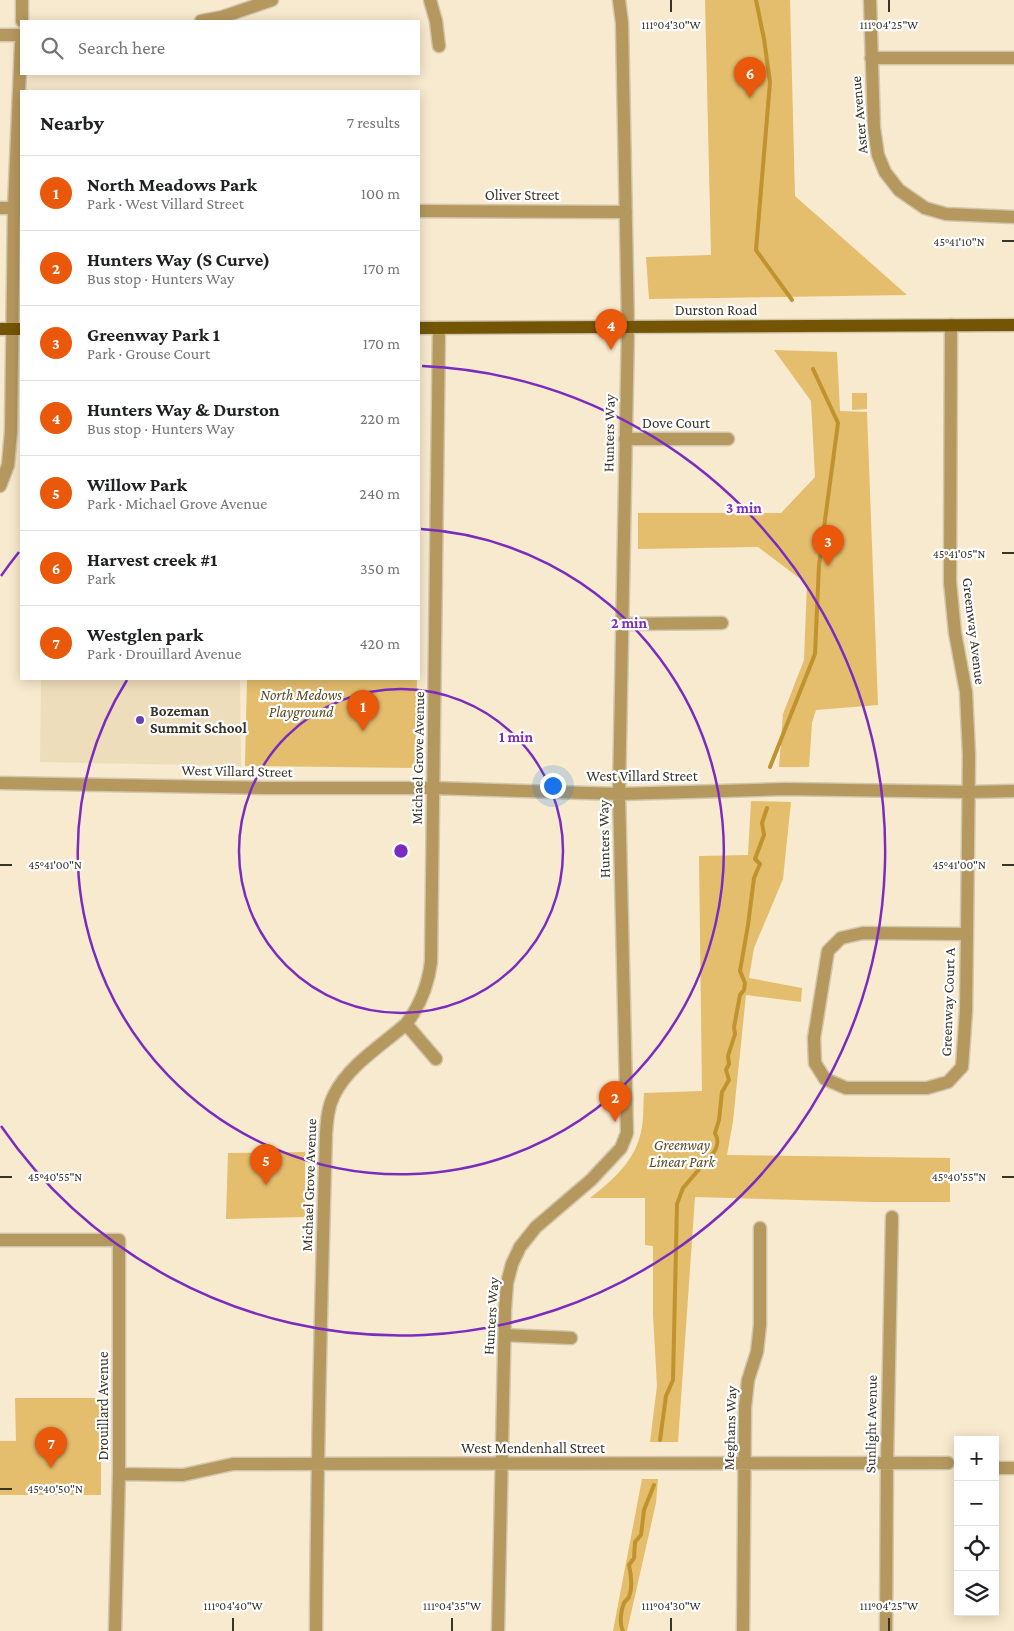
<!DOCTYPE html>
<html lang="en">
<head>
<meta charset="utf-8">
<style>
  :root { --surface:#fff; --page:#f2f2f2; --text:#202124; --muted:#757577; --line:#e0e0e0; --accent:#ea580c }
  body { margin:0; font-family:"Crimson Pro",serif; background:var(--page); color:var(--text) }
  .controls { position:absolute; right:15px; bottom:15px; display:grid; overflow:hidden; border-radius:0px; box-shadow:0 2px 12px #0003 }
  .controls button { width:45px; height:45px; display:grid; place-items:center; padding:0; border:0; border-bottom:1px solid var(--line); background:var(--surface); color:var(--text); font:25px sans-serif }
  .you { position:absolute; left:552px; top:785px; width:18px; height:18px; margin:-12px; border:4px solid #fff; border-radius:50%; background:#1a73e8; box-shadow:0 0 0 8px #1a73e833 }
  .badge { display:grid; place-items:center; width:32px; height:32px; border-radius:50%; background:var(--accent); color:#fff; font-size:16px; font-weight:700 }
  .pin { position:absolute; translate:-50% -41px; filter:drop-shadow(0 1px 2px #0008) }
  .pin::after { content:''; position:absolute; top:26px; width:18px; height:15px; background:inherit; clip-path:polygon(0 0,100% 0,50% 100%) }
  .list { margin:0; padding:0; list-style:none }
  h2 { display:flex; justify-content:space-between; align-items:center; height:65px; margin:0; padding:0 20px; font-size:21px }
  h2 small { font-size:16px; font-weight:400; color:var(--muted) }
  .list li { display:grid; grid-template-columns:32px 1fr auto; gap:15px; align-items:center; box-sizing:border-box; height:75px; padding:0 20px; border-top:1px solid var(--line) }
  .list b { display:block; font-size:19px; white-space:nowrap }
  .list p { margin:0; font-size:16px; white-space:nowrap; color:var(--muted) }
  .list em { font-size:16px; font-style:normal; color:var(--muted) }
  .icon { flex:none; width:28px; height:28px; fill:none; stroke:currentColor; stroke-width:2; stroke-linecap:round; stroke-linejoin:round }
  .map { position:relative; flex:none; width:1014px; height:1631px; overflow:hidden }
  .search { position:absolute; background:var(--surface); box-shadow:0 2px 12px #0003; left:20px; top:20px; width:400px; height:55px; display:flex; align-items:center; gap:12px; box-sizing:border-box; padding:0 18px; border-radius:0px; color:var(--muted); font-size:19px }
  .panel { position:absolute; background:var(--surface); box-shadow:0 2px 12px #0003; left:20px; top:90px; width:400px; height:590px; border-radius:0px }
  .map>svg:first-child { display:block }
  .built { fill:#eeddba }
  .green { fill:#e4bd6d }
  .lines { fill:none; stroke-linecap:round; stroke-linejoin:round }
  .stream { stroke:#c0932e; stroke-width:4 }
  .minor-casing { stroke:#d2c6ad; stroke-width:15 }
  .major-casing { stroke:#d2c6ad; stroke-width:15 }
  .minor { stroke:#b5985e; stroke-width:12 }
  .major { stroke:#745505; stroke-width:12 }
  .ticks { fill:none; stroke:#393429; stroke-width:2 }
  .ring { fill:none; stroke:#7b2cbf; stroke-width:2.5 }
  .poi-dot { fill:#673fb8; stroke:#fff; stroke-width:2 }
  .labels { text-anchor:middle; dominant-baseline:central; stroke-width:4.5; stroke-linejoin:round; paint-order:stroke }
  .street-label { font-size:15px; fill:#393429; stroke:#fff }
  .park-label { font-size:15px; font-style:italic; fill:#5c4921; stroke:#fff }
  .poi-label { font-size:15px; font-weight:bold; fill:#393429; stroke:#fff; text-anchor:start }
  .ticks-label { font-size:12px; text-anchor:middle; fill:#393429; stroke:#fff; stroke-width:4.5; stroke-linejoin:round; paint-order:stroke }
  .centre { fill:#7b2cbf; stroke:#fff; stroke-width:2.5 }
  .ring-label { font-size:15px; text-anchor:middle; font-weight:bold; fill:#7b2cbf; stroke:#fff; stroke-width:4.5; stroke-linejoin:round; paint-order:stroke }
</style>
</head>
<body>
<div class="map">
<svg width="1014" height="1631" viewBox="0 0 1014 1631">
  <rect width="100%" height="100%" fill="#f8eace"/>
  <path class="built" d="M41,679H240L241,766L40,762Z"/>
  <path class="green" d="M705,0H790L795,196L907,295L649,299L646,257L711,255Z
    M774,350L837,352L840,411L867,412L878,705L816,710L812,723L809,767H779L783,714L804,660L807,584L758,547L638,549V513H781L815,477L811,401Z
    M852,393H867V409L852,410Z
    M247,679H417L415,768L245,766Z
    M751,801L791,802L783,879L754,948L749,978L802,988L801,1002L746,995L733,1121L727,1155L950,1158V1202H872L695,1197L678,1442H650L657,1386L653,1315V1246L645,1245V1198H590C612,1181 635,1161 641,1132C644,1120 643,1106 644,1093L702,1091L699,856L748,855Z
    M305,1152V1217L226,1219L228,1153Z
    M15,1398H101V1495H0V1441H16Z
    M642,1479H658L656,1503L627,1631H613Z"/>
  <g class="lines">
    <path class="stream" d="M756,0L764,39L770,82L756,250L792,300
      M770,767L815,654L819,565L838,423L813,369
      M711,1156C717,1149 720,1142 715,1133L719,1120L722,1092L729,1080L726,1070L729,1064L728,1056L735,1034L734,1027L740,995L744,990L745,983L740,971L748,925L754,878L760,864L755,859L764,835L762,823L767,808
      M660,1440L666,1396L673,1380L677,1204L683,1188L701,1167
      M623,1631C619,1624 621,1610 624,1603C625,1601 628,1599 629,1597C633,1587 631,1574 629,1565L634,1558L635,1542L641,1535L644,1510L654,1485"/>
    <defs>
      <path id="minor" d="M430,0L436,21L439,46
        M870,0L874,128L878,155L885,172L899,190L925,208L946,214L1014,217
        M22,21V0
        M201,21L222,17L272,0
        M0,35H21
        M871,58H1014
        M0,208H21
        M419,211L626,212
        M951,325L950,582L955,633L966,692L969,755L967,934
        M625,439H728
        M0,486L8,465L11,431L14,208L21,44
        M622,624L722,623
        M0,783L263,788H433L619,794L785,789L969,792L1014,791
        M863,933L967,934L966,1011L962,1067L948,1082L927,1088H846L825,1079L815,1063L814,1038L828,951L841,938Z
        M406,1024L436,1059
        M0,1240H119V1474L115,1631
        M505,1335L571,1338
        M995,1468H1014
        M119,1474L183,1475L233,1464L948,1463
        M316,1631C317,1465 321,1299 326,1133C327,1120 328,1107 334,1095C349,1065 381,1046 406,1024C420,1006 428,985 431,962L439,328
        M498,1631L505,1309L507,1283L512,1264L520,1247L536,1227L591,1180L621,1148L627,1133L619,794L628,327L622,23L619,0
        M743,1631L745,1407L748,1380L757,1352L760,1325V1228
        M886,1631L887,1463L892,1217"/>
      <path id="major" d="M419,328L1014,325
        M0,329H21"/>
    </defs>
    <use href="#minor" class="minor-casing"/>
    <use href="#major" class="major-casing"/>
    <use href="#minor" class="minor"/>
    <use href="#major" class="major"/>
  </g>
  <path class="ticks" d="M671,0V12M889,0V12M1002,241H1014M1002,553H1014M0,865H12M1002,865H1014M0,1177H12M1002,1177H1014M0,1489H12M233,1618V1631M452,1618V1631M671,1618V1631M889,1618V1631"/>
  <g class="ring">
    <circle cx="401" cy="851" r="162"/>
    <path d="M421 529A323 323 0 1 1 127 680"/>
    <path d="M1 576A485 485 0 0 1 19 552M422 366A485 485 0 1 1 1 1126"/>
  </g>
  <circle class="poi-dot" cx="140" cy="720" r="5"/>
  <g class="labels">
    <g class="street-label">
      <text transform="translate(859 115) rotate(-95)">Aster Avenue</text>
      <text x="522" y="195">Oliver Street</text>
      <text x="716" y="310">Durston Road</text>
      <text x="676" y="423">Dove Court</text>
      <text transform="translate(609 433) rotate(-89)">Hunters Way</text>
      <text transform="translate(974 631) rotate(83)">Greenway Avenue</text>
      <text transform="translate(418 758) rotate(-89)">Michael Grove Avenue</text>
      <text transform="translate(237 771) rotate(1)">West Villard Street</text>
      <text x="642" y="776">West Villard Street</text>
      <text transform="translate(604 839) rotate(-91)">Hunters Way</text>
      <text transform="translate(948 1002) rotate(-88)">Greenway Court A</text>
      <text transform="translate(309 1185) rotate(-88)">Michael Grove Avenue</text>
      <text transform="translate(491 1316) rotate(-86)">Hunters Way</text>
      <text transform="translate(103 1406) rotate(-90)">Drouillard Avenue</text>
      <text transform="translate(871 1424) rotate(-89)">Sunlight Avenue</text>
      <text transform="translate(730 1428) rotate(-88)">Meghans Way</text>
      <text x="533" y="1448">West Mendenhall Street</text>
    </g>
    <g class="park-label">
      <text x="301" y="695">North Medows<tspan x="301" dy="17">Playground</tspan></text>
      <text x="682" y="1145">Greenway<tspan x="682" dy="17">Linear Park</tspan></text>
    </g>
    <g class="poi-label">
      <text x="150" y="711">Bozeman<tspan x="150" dy="17">Summit School</tspan></text>
    </g>
  </g>
  <g class="ticks-label">
    <text x="671" y="29">111°04'30"W</text>
    <text x="889" y="29">111°04'25"W</text>
    <text x="959" y="246">45°41'10"N</text>
    <text x="959" y="558">45°41'05"N</text>
    <text x="55" y="869">45°41'00"N</text>
    <text x="959" y="869">45°41'00"N</text>
    <text x="55" y="1181">45°40'55"N</text>
    <text x="959" y="1181">45°40'55"N</text>
    <text x="55" y="1493">45°40'50"N</text>
    <text x="233" y="1610">111°04'40"W</text>
    <text x="452" y="1610">111°04'35"W</text>
    <text x="671" y="1610">111°04'30"W</text>
    <text x="889" y="1610">111°04'25"W</text>
  </g>
  <circle cx="401" cy="851" r="8" class="centre"/>
  <g class="ring-label">
    <text x="744" y="513">3 min</text>
    <text x="629" y="628">2 min</text>
    <text x="516" y="742">1 min</text>
  </g>
</svg>
<div class="controls">
<button>+</button>
<button>−</button>
<button><svg class="icon" aria-label="locate" viewBox="0 0 24 24"><circle cx="12" cy="12" r="6"/><path d="M12 2v4M12 18v4M2 12h4M18 12h4"/></svg></button>
<button><svg class="icon" aria-label="layers" viewBox="0 0 24 24"><path d="M12 4l9 5-9 5-9-5zM3 14l9 5 9-5"/></svg></button>
</div>
<div class="you"></div>
<div class="pin badge" style="left:363px;top:731px">1</div>
<div class="pin badge" style="left:615px;top:1122px">2</div>
<div class="pin badge" style="left:828px;top:566px">3</div>
<div class="pin badge" style="left:611px;top:350px">4</div>
<div class="pin badge" style="left:266px;top:1185px">5</div>
<div class="pin badge" style="left:750px;top:98px">6</div>
<div class="pin badge" style="left:51px;top:1468px">7</div>
<div class="search"><svg class="icon" aria-label="search" viewBox="0 0 24 24"><circle cx="10" cy="10" r="6"/><path d="M15 15l6 6"/></svg>Search here</div>
<section class="panel">
<h2>Nearby<small>7 results</small></h2>
<ul class="list">
<li><span class="badge">1</span><div><b>North Meadows Park</b><p>Park · West Villard Street</p></div><em>100 m</em></li>
<li><span class="badge">2</span><div><b>Hunters Way (S Curve)</b><p>Bus stop · Hunters Way</p></div><em>170 m</em></li>
<li><span class="badge">3</span><div><b>Greenway Park 1</b><p>Park · Grouse Court</p></div><em>170 m</em></li>
<li><span class="badge">4</span><div><b>Hunters Way &amp; Durston</b><p>Bus stop · Hunters Way</p></div><em>220 m</em></li>
<li><span class="badge">5</span><div><b>Willow Park</b><p>Park · Michael Grove Avenue</p></div><em>240 m</em></li>
<li><span class="badge">6</span><div><b>Harvest creek #1</b><p>Park</p></div><em>350 m</em></li>
<li><span class="badge">7</span><div><b>Westglen park</b><p>Park · Drouillard Avenue</p></div><em>420 m</em></li>
</ul>
</section>
</div>
</body>
</html>
